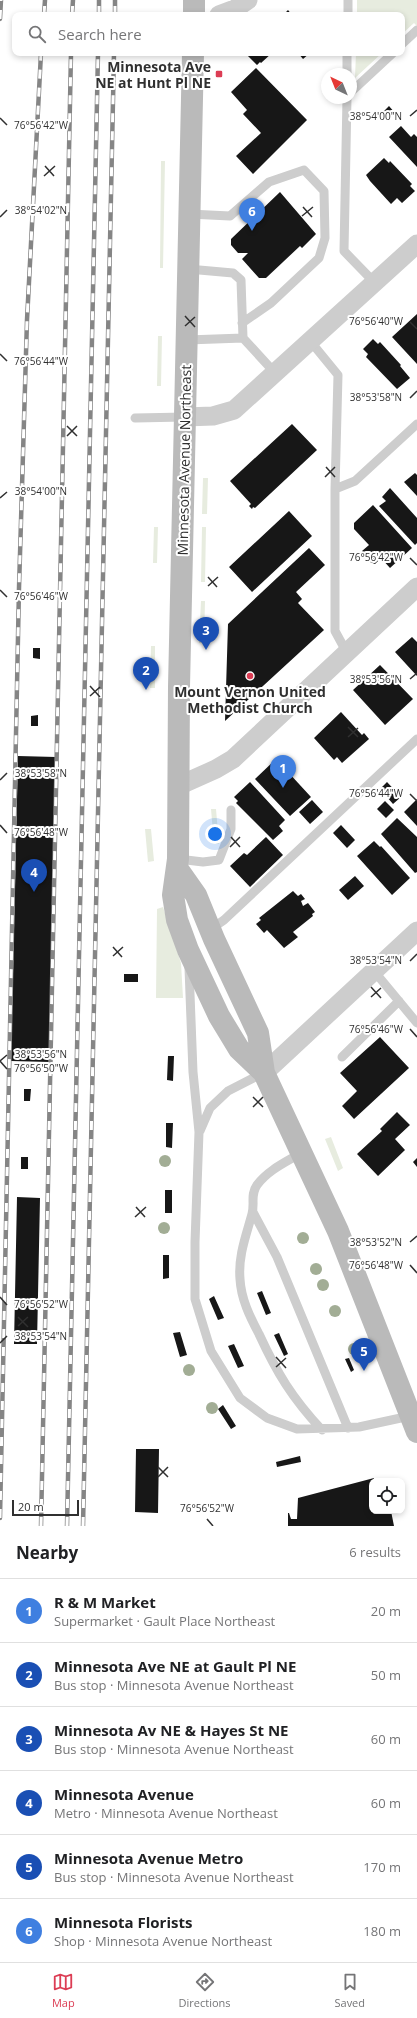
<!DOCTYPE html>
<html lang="en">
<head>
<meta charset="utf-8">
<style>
  :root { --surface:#fff; --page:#f6f6f6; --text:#202124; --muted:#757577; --line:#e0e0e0; --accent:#dc3d54 }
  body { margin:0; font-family:"Open Sans",sans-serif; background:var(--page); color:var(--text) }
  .controls { position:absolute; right:12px; bottom:12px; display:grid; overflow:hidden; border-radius:8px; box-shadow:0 2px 6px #0003 }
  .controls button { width:36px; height:36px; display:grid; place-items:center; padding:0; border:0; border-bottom:1px solid var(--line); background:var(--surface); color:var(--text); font:20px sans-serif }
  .compass { position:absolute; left:321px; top:68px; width:36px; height:36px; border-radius:50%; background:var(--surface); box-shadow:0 2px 6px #0003; rotate:317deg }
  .scale { position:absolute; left:12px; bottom:10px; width:67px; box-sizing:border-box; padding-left:4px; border:2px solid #303030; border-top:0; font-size:11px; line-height:14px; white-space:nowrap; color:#303030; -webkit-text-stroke:3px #fff; paint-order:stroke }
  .you { position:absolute; left:215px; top:834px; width:14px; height:14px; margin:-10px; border:3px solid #fff; border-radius:50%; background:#1a73e8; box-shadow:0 0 0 6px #1a73e833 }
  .badge { display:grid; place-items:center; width:26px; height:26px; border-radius:50%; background:var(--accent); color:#fff; font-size:13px; font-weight:700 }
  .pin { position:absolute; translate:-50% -33px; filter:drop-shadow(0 1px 2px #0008) }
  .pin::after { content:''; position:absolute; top:21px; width:14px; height:12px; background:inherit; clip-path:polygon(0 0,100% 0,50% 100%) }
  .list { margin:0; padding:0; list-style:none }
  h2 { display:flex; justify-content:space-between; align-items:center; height:52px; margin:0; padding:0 16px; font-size:17px }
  h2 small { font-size:13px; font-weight:400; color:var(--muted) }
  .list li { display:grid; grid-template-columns:26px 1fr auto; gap:12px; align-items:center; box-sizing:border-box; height:64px; padding:0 16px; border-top:1px solid var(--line) }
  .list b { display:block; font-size:15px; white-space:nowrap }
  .list p { margin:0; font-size:13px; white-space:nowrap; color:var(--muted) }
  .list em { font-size:13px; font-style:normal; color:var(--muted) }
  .icon { flex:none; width:22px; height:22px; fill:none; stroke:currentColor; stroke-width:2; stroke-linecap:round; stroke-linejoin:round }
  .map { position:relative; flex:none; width:417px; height:1526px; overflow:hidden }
  .search { position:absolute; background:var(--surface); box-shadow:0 2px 6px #0003; left:12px; right:12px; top:12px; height:44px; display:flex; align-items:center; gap:10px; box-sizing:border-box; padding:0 14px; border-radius:8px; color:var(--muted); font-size:15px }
  .sheet { height:436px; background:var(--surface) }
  nav { display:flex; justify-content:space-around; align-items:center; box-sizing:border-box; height:56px; border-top:1px solid var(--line); background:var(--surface); font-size:11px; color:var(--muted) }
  nav a { display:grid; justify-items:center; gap:2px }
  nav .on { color:var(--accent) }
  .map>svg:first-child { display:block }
  .green { fill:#e7ecdf }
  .building { fill:#171717 }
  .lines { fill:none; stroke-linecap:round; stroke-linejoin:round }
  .service { stroke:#cdcdcd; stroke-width:9 }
  .minor { stroke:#cdcdcd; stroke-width:19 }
  .secondary { stroke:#bababa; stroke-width:22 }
  .rail-casing { stroke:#858585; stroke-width:4.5 }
  .rail { stroke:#fff; stroke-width:3; stroke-dasharray:9; stroke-linecap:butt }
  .tree { fill:#a2ad95 }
  .ticks { fill:none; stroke:#303030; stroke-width:1.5 }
  .poi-dot { fill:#dc3d54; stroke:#fff; stroke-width:1.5 }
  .labels { text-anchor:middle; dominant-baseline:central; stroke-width:4; stroke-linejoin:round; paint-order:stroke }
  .poi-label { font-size:14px; font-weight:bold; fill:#303030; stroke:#fff; text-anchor:end }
  .street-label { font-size:14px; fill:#303030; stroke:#fff }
  .ticks-label { font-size:10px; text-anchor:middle; fill:#303030; stroke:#fff; stroke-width:4; stroke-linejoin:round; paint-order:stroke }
</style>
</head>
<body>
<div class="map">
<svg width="417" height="1526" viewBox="0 0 417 1526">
  <rect width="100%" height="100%" fill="#fff"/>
  <path class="green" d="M357,0H417V26L414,23L402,34V15H357Z
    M356,53H382L355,78Z
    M161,161H165L163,268H160Z
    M158,336H162L161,386H157Z
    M203,478H208L207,514H202Z
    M154,527H158L157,563H153Z
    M202,527H206L205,582H201Z
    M201,601H205L204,643H199Z
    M151,646H155V688H150Z
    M211,809H216L219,844H214Z
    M145,829H151L154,861L148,862Z
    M163,907L181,963L183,998H156L157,909Z
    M331,1137L343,1168L338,1171L325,1139Z"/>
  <path class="building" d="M288,10L292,15H283Z
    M245,53H272L261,63L260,62L257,65Z
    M298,53H310L303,59Z
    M256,68L307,120L253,174L236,156L261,133L243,114L247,110L231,92Z
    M389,106L395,113L388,120L382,113Z
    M401,126L411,137L414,134L417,137V167L389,137Z
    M384,158L389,163L390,161L412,184L410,186L415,191L402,203L397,198L391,204L370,181L366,175Z
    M280,192L316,234L302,248L300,246L266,278H259L242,259L248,253H238L231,245V239Z
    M417,314V364L392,337Z
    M373,339L378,344L380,342L401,365L400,366L410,378L397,389L366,357L368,354L363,349Z
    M292,424L317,450L255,508L253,507L252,509L249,506L251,504L230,481Z
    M415,473L417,475V496L404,482Z
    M390,488L417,518V543L415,545L379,506L386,501L382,497Z
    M373,505L412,548L390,568L381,558L375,564L365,560L362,551L369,545L354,529V523Z
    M289,511L312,536L252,592L229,567Z
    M309,548L325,565L296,592L302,599L298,603L324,630L225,721L228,624Z
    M412,637L417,642V676L395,652Z
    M33,648H40V659L33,658Z
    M380,665L413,699L385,725L353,690Z
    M341,712L362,735L364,733L369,739L342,763L337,757L334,760L314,738Z
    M38,715V726H31V716Z
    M18,756L56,757L50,1062L11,1061Z
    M276,759L311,797L290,816L255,779Z
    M250,782L285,820L279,826L283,831L273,840L236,803L238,801L234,797Z
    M387,782L401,797L393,804L380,789Z
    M417,799V826L404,812Z
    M312,800L323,812L310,824L299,812Z
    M385,801L394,810L386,818L377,809Z
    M397,818L417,837V872L415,873L381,834Z
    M341,825L355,840L347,848L333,833Z
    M266,837L283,855L250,887L230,866L244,853L247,855Z
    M374,841L380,847L381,846L410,878L392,895L357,856Z
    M355,876L364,886L348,900L339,890Z
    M293,891L298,896L301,894L305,899L301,901L303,906L308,903L315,912L312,914L313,916L293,932L298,937L284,948L267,930L264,933L256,924L261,920L259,918Z
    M124,974H138V982H124Z
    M380,1037L409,1068L354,1119L342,1106L357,1091L340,1073Z
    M168,1056H174L173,1081L167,1080Z
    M24,1089H31L30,1101H24Z
    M397,1112L410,1125L395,1139L405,1150L378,1176L357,1154L382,1131L380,1129Z
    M166,1123H173L172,1148L166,1147Z
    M21,1157H28V1169H21Z
    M417,1158V1167L413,1162Z
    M165,1190H172V1213H165Z
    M17,1197L40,1198L37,1344H14Z
    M163,1255H169V1278L163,1279Z
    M262,1291L271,1313L266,1315L257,1293Z
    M214,1296L224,1318L218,1320L209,1299Z
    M180,1332L187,1355L180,1357L173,1333Z
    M279,1333L288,1354L284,1356L274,1335Z
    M234,1344L244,1366L238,1368L228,1346Z
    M349,1358L354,1370L351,1372L345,1359Z
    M223,1405L236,1426L231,1429L218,1409Z
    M136,1449H159L158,1513L135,1512Z
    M300,1456L301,1462L277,1467L276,1462Z
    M374,1478V1481H372V1511H391L394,1526H288V1513H289L291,1519H297L298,1498Z"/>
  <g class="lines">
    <path class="service" d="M348,15V0
      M402,44L417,30
      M347,74V53
      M351,92L393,53
      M347,98L344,251L375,283
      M189,214L230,216L269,182L304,170L324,191L325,238L319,258L271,303L242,323
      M188,269L233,273L241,280L243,338
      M187,340L243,338L276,374
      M311,342L338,375L335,489V631L347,653
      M135,418L185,417
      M335,489L355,481L417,424
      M178,859L203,862L219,860L231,829V810
      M211,929L224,920L417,739
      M189,968L193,1072L199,1132L195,1242V1299L211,1351L240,1398L267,1418L297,1429L359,1427L410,1416
      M374,971L417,1023
      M342,1057L399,1001
      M200,1131L210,1108L228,1091L263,1073
      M301,1153C286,1162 268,1170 257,1185C250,1195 255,1203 252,1214C246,1236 238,1256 240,1279C241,1299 250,1317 259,1334C277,1373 292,1398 322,1430
      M253,1212L277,1257L348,1428"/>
    <path class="minor" d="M219,15L235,9L248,0
      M185,417L213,416L234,410L417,244
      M178,786L216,769L233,759L417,587
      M264,1073L417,931"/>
    <path class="secondary" d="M194,15V0
      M193,53L179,687L178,859L173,895L177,920L188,950L219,1016L239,1049L264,1073
      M177,868L196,895L214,939L258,1033L264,1073L338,1231L417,1432"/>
    <defs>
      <path id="rail" d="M44,15L45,0
        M72,15L73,0
        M99,15V0
        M115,15V0
        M0,19L1,0
        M0,1518L19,588L27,320L41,53
        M41,1526L71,53
        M67,1526L98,53
        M83,1526L114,53"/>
    </defs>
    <use href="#rail" class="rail-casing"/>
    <use href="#rail" class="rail"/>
  </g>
  <g class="tree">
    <circle cx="165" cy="1161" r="6"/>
    <circle cx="164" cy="1228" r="6"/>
    <circle cx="303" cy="1238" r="6"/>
    <circle cx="316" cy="1269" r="6"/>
    <circle cx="323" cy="1285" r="6"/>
    <circle cx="335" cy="1311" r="6"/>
    <circle cx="354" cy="1349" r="6"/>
    <circle cx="189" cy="1370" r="6"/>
    <circle cx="212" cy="1408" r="6"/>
  </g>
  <path class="ticks" d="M410,116L417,110M0,118L7,125M45,166L54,176M44,176L55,166M303,207L312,217M302,216L313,207M0,217L7,210M185,316L195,327M410,322L417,329M185,326L195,317M0,354L7,361M410,398L417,391M67,426L77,436M67,436L77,426M326,467L335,477M325,477L335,467M0,498L7,492M410,558L417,565M208,577L217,587M208,586L218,577M0,590L7,597M410,679L417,673M90,686L100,697M90,696L100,687M348,727L358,737M348,737L358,728M0,780L7,773M410,794L417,801M0,825L7,833M231,837L240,847M230,847L240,837M113,947L122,957M113,956L123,947M410,961L417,954M371,987L381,998M371,997L381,988M410,1029L417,1037M0,1061L7,1069M0,1061L7,1055M253,1097L263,1107M253,1107L263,1097M136,1207L145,1217M135,1217L146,1207M410,1242L417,1236M410,1265L417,1273M0,1297L7,1305M18,1317L28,1327M18,1326L28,1317M0,1343L7,1336M276,1357L286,1368M276,1367L286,1358M158,1467L168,1477M158,1477L168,1467M207,1519L213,1526"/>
  <g class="poi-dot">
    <rect x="215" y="70" width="8" height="8" rx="2"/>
    <circle cx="250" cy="676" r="4"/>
  </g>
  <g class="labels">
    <g class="poi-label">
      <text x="211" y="66">Minnesota Ave<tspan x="211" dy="16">NE at Hunt Pl NE</tspan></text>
      <text x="250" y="691" text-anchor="middle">Mount Vernon United<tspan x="250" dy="16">Methodist Church</tspan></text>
    </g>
    <g class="street-label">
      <text transform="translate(184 460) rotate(-89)">Minnesota Avenue Northeast</text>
    </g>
  </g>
  <g class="ticks-label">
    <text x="376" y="120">38°54'00"N</text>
    <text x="41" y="129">76°56'42"W</text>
    <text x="41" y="214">38°54'02"N</text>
    <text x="376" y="325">76°56'40"W</text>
    <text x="41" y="365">76°56'44"W</text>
    <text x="376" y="401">38°53'58"N</text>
    <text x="41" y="495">38°54'00"N</text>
    <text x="376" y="561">76°56'42"W</text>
    <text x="41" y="600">76°56'46"W</text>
    <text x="376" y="683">38°53'56"N</text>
    <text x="41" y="777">38°53'58"N</text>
    <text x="376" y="797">76°56'44"W</text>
    <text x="41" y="836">76°56'48"W</text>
    <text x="376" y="964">38°53'54"N</text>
    <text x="376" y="1033">76°56'46"W</text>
    <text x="41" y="1058">38°53'56"N</text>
    <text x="41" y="1072">76°56'50"W</text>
    <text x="376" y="1246">38°53'52"N</text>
    <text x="376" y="1269">76°56'48"W</text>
    <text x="41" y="1308">76°56'52"W</text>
    <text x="41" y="1340">38°53'54"N</text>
    <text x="207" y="1512">76°56'52"W</text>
  </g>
</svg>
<div class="controls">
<button><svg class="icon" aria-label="locate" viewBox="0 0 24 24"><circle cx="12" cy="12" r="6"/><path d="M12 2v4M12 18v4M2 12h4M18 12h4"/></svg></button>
</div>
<svg class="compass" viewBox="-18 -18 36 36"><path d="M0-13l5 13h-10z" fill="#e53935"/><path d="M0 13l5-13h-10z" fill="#757577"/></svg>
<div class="scale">20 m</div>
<div class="you"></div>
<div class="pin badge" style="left:283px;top:788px;background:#3f7fe0">1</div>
<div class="pin badge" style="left:146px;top:690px;background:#1a4fb4">2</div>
<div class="pin badge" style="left:206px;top:650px;background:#1a4fb4">3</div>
<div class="pin badge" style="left:34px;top:892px;background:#1a4fb4">4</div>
<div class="pin badge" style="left:364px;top:1371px;background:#1a4fb4">5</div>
<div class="pin badge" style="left:252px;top:231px;background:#3f7fe0">6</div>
<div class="search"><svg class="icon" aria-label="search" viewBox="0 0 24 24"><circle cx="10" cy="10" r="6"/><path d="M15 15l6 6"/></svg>Search here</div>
</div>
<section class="sheet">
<h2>Nearby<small>6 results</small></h2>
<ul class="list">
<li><span class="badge" style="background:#3f7fe0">1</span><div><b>R &amp; M Market</b><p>Supermarket · Gault Place Northeast</p></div><em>20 m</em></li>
<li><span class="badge" style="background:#1a4fb4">2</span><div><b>Minnesota Ave NE at Gault Pl NE</b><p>Bus stop · Minnesota Avenue Northeast</p></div><em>50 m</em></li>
<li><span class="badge" style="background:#1a4fb4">3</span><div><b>Minnesota Av NE &amp; Hayes St NE</b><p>Bus stop · Minnesota Avenue Northeast</p></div><em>60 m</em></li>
<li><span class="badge" style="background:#1a4fb4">4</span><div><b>Minnesota Avenue</b><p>Metro · Minnesota Avenue Northeast</p></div><em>60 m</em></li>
<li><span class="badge" style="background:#1a4fb4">5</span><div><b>Minnesota Avenue Metro</b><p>Bus stop · Minnesota Avenue Northeast</p></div><em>170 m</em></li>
<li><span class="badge" style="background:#3f7fe0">6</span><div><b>Minnesota Florists</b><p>Shop · Minnesota Avenue Northeast</p></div><em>180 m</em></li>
</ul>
</section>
<nav>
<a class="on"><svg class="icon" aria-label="map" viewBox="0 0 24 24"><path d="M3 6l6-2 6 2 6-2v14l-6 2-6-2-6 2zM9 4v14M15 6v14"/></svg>Map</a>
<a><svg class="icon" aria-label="directions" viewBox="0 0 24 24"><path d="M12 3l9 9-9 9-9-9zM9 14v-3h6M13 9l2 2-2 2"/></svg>Directions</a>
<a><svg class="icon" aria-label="saved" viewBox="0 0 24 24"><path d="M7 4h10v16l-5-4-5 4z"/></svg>Saved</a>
</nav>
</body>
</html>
